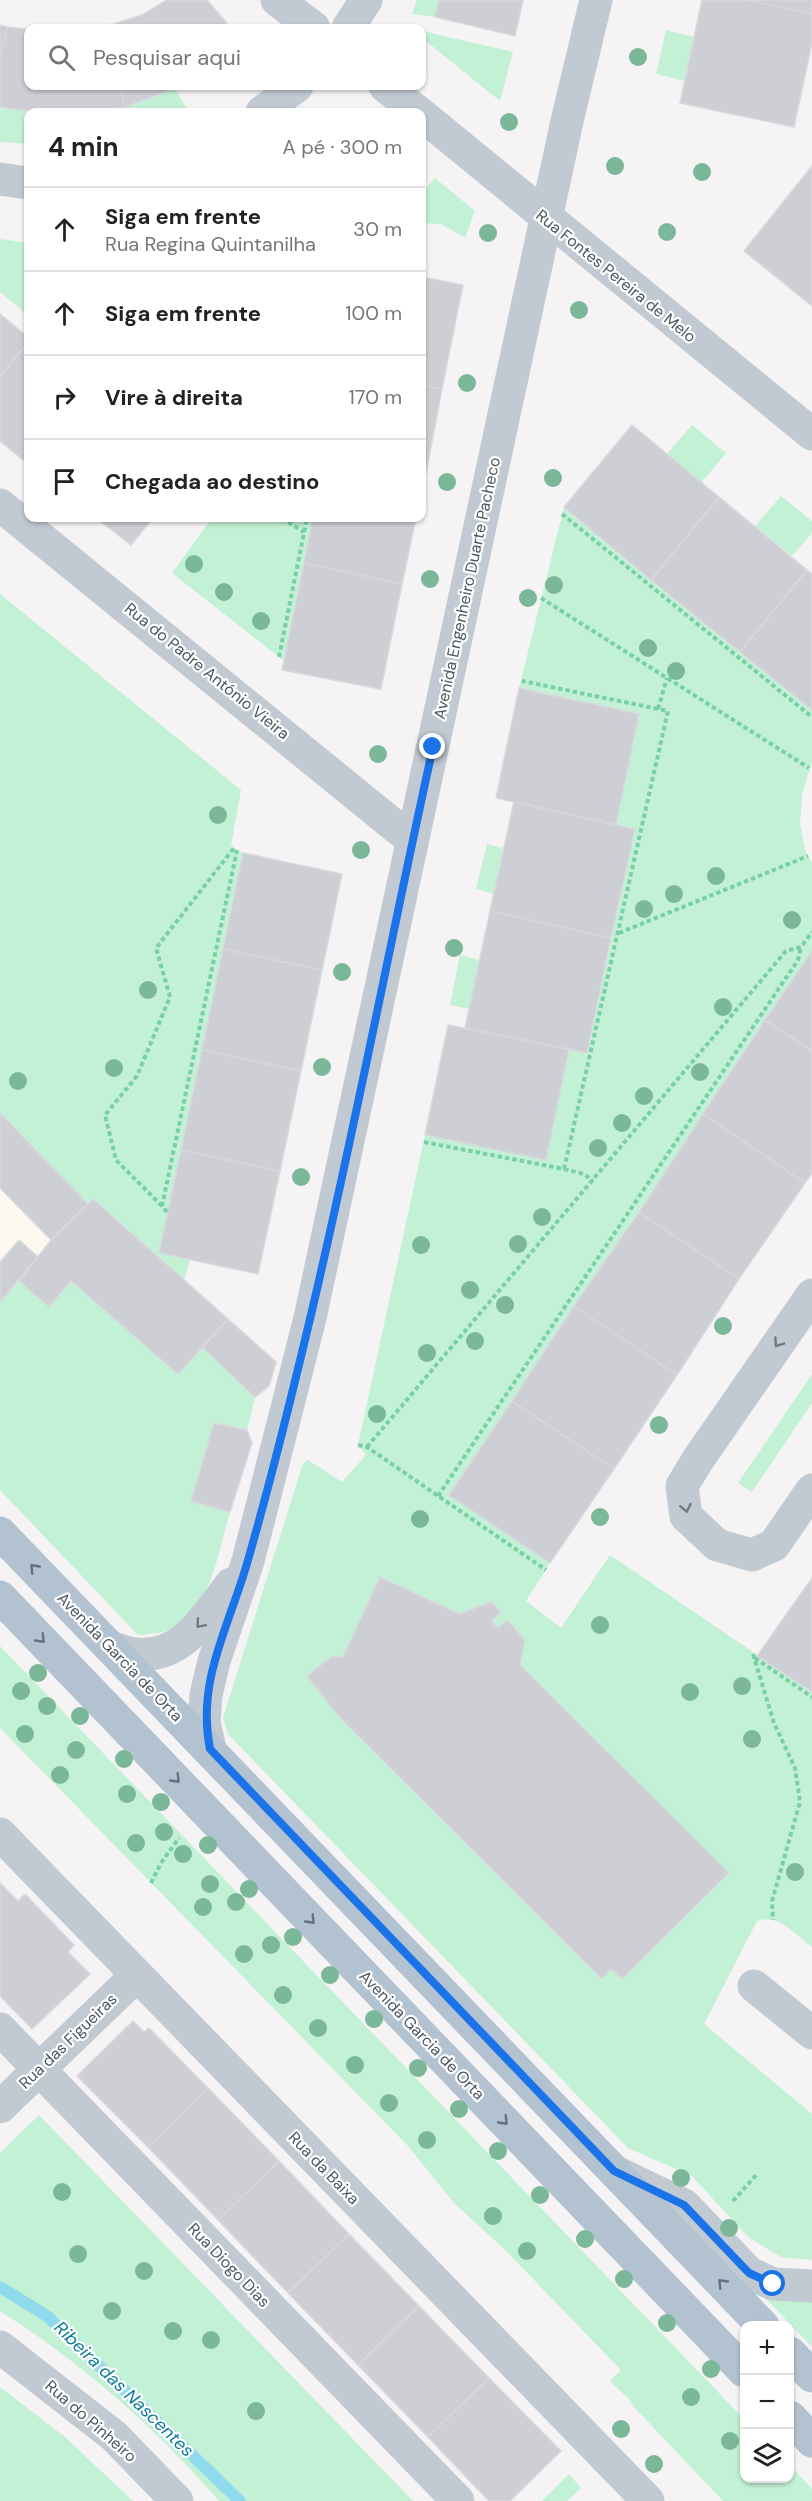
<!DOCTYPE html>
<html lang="pt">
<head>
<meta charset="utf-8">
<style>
  :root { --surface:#fff; --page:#f2f2f2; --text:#222; --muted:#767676; --line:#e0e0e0 }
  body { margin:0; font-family:"DM Sans",sans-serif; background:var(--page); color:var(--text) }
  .controls { position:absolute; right:18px; bottom:18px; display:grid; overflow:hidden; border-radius:12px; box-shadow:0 2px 4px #0004 }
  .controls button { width:54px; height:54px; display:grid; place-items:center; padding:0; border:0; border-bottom:2px solid var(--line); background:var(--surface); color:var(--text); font:30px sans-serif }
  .stop { position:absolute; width:18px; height:18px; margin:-14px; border:4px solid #1a73e8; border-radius:50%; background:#fff }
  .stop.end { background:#1a73e8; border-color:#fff; box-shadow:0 2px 6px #0008 }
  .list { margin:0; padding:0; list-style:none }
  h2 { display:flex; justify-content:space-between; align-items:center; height:78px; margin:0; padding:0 24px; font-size:26px }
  h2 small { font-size:20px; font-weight:400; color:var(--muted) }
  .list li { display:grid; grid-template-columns:39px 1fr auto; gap:18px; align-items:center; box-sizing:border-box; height:84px; padding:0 24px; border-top:2px solid var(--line) }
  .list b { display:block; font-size:22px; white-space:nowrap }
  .list p { margin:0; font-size:20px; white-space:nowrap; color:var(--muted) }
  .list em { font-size:20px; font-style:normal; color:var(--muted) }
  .icon { flex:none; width:33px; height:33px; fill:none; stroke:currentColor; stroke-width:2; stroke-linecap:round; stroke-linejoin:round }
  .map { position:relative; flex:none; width:812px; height:2501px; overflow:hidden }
  .search { position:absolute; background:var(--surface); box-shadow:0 2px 4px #0004; left:24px; top:24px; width:402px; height:66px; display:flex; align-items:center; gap:15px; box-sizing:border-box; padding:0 21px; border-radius:12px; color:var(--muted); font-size:22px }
  .panel { position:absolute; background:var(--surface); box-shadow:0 2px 4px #0004; left:24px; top:108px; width:402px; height:414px; border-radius:12px }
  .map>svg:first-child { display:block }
  .commercial { fill:#fdf9ef }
  .green { fill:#c3f1d5; fill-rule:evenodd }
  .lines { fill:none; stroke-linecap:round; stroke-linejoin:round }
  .stream { stroke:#90daee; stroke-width:12 }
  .building { fill:#cdcfd5; stroke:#d7d9de; stroke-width:1.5 }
  .path { stroke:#7ad0a6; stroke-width:4; stroke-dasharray:4.5 3; stroke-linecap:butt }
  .minor { stroke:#c1cad2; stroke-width:33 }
  .major { stroke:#b3c2d1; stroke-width:33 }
  .tree { fill:#7bb799 }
  .oneway { stroke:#6e7983 }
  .oneway2 { stroke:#64717d }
  .route { stroke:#1a73e8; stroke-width:8 }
  .labels { text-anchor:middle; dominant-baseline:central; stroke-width:4.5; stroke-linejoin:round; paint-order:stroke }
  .street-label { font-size:16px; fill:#4a5661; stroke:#fff }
  .water-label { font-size:18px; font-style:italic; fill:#0c7c9b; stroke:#fff }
</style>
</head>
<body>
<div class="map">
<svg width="812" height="2501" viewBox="0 0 812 2501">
  <rect width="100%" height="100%" fill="#f5f3f3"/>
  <path class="commercial" d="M0,1113L88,1204L51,1240L0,1302Z"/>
  <path class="green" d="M417,0H439L435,17L412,14Z
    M666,30L694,37L685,81L656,74Z
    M422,31L513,52L500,101L422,38Z
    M175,89L189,112H78L125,107Z
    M0,107L36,112H28V144L0,142Z
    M435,178L475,211L465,238L441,224L422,223V193Z
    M0,239L28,243V315L0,292Z
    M692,425L726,453L701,483L667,454Z
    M781,496L812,521V533L792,556L755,526Z
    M564,507L812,710V762L802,795L800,824L805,850L812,863V951L449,1495L550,1563L526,1601L561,1628L610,1555L812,1692V1947C796,1935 778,1913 757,1921L704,2024L812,2114V2260L781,2257L748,2237L692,2176L628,2148L228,1734L223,1718L303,1463L308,1460L342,1482L366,1455L358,1445L425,1135L546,1160L569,1049L587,1053L635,829L616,825L639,714L519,688ZM492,1602L501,1612L491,1621L498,1628L507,1621L525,1640L520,1665L728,1872L622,1979L611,1969L601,1979L341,1719L307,1676L331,1657H343Z
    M212,518H313L284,661L172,573Z
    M0,594L241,790L231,846L243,853L159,1253L190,1259L184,1280L94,1199L88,1204L0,1113Z
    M487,844L503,848L494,894L476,889Z
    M460,955L479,960L469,1009L450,1005Z
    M19,1281L49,1307L71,1281L178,1373L202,1347L255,1397L247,1430L214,1423L191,1501L230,1512C217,1554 212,1613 166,1631C158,1634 147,1634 138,1635L0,1490V1302Z
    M812,1374V1403L752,1492L738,1483Z
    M0,1646L744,2419V2478H790V2465L812,2489V2501H723L634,2407L630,2400L610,2381L621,2370L505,2250L454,2203L408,2146L0,1728Z
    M39,2115L413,2501H219C156,2428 82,2363 0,2311V2153Z
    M770,2296L812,2300V2347L767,2300Z
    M0,2387L65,2437L133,2501H0Z
    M569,2474L581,2488L567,2501H542Z"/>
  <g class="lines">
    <path class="stream" d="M0,2287L47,2316L240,2501"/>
  </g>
  <path class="building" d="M167,0H207L231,28H106V26L142,15Z
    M439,0H523L515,36L435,17Z
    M702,0H747L812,14V43L794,127L680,103Z
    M747,0H812V14Z
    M0,25L7,27L0,57Z
    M7,27L28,29V86H120L125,107L78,112H36L0,107V57Z
    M120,86H181L125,107Z
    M812,166V306L744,251Z
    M422,277L463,285L442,389L422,385Z
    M0,314L28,337V342L0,377Z
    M28,342V464L0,441V377Z
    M422,385L442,389L423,489L422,488Z
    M632,425L719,497L651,580L564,507Z
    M719,497L807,570L740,652L651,580Z
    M96,518H153L131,545Z
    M313,518H416L402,584L304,563Z
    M304,563L402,584L381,689L282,670Z
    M807,570L812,574V710L740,652Z
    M519,688L639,714L616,825L496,798Z
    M514,802L635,829L611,938L490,911Z
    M243,853L342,874L322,970L223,949Z
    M490,911L611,938L587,1053L465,1028Z
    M223,949L322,970L301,1071L202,1050Z
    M812,951V1051L765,1020Z
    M765,1020L812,1051V1173L805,1183L703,1114Z
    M448,1025L569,1049L546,1160L425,1135Z
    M202,1050L301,1071L280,1171L181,1150Z
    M0,1113L88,1204L51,1240L0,1188Z
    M703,1114L805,1183L739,1279L639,1212Z
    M181,1150L280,1171L258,1274L159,1253Z
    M93,1199L228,1319L178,1374L71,1281L49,1307L19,1281L51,1240Z
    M639,1212L739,1279L677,1375L574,1306Z
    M19,1240L38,1257L0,1302V1262Z
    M574,1306L677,1375L614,1469L512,1401Z
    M228,1319L276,1362L269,1386L255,1397L202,1347Z
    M512,1401L614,1469L550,1563L449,1495Z
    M214,1423L247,1430L252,1443L230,1512L191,1501Z
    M380,1577L459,1614L492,1602L501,1612L491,1621L498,1628L507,1620L525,1640L520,1665L729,1873L622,1979L611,1969L602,1979L341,1719L307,1676L331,1657H343Z
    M812,1578V1692L757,1656Z
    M0,1883L18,1901L25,1894L74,1945L68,1952L90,1974L32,2029L0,1996Z
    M133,2021L144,2032L149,2028L208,2088L148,2147L77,2076Z
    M208,2088L279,2161L218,2220L148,2147Z
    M279,2161L349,2234L288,2293L218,2220Z
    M349,2234L419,2306L358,2365L288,2293Z
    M419,2306L489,2378L428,2437L358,2365Z
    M489,2378L561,2451L510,2501H489L428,2437Z"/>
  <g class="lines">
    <path class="path" d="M562,514L812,717
      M282,518L304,532
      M541,598L809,768
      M279,657L307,518
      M658,709L667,678
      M619,933L808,856
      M424,1142L564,1169L668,711L522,681
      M564,1169L584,1174L593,1181
      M162,1206L116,1160L105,1115L137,1076L170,997L156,948L234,848
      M167,1212L162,1206L237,850
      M358,1445L367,1447L546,1570
      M367,1447L786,951L801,947L812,932
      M438,1496L798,960L801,947
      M753,1654L774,1723L795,1768L800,1802L772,1901L773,1920
      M755,1658L812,1697
      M151,1883L161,1863L179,1838
      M733,2201L757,2174"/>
    <path class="minor" d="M277,0L314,28
      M348,28L366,0
      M385,86L418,112
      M262,112L297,86
      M422,115L812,434
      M0,179L28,183
      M0,505L412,840
      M812,1295L697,1461L682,1486L686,1516L717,1545L752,1555L774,1545L812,1490
      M110,1647C119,1650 129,1654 138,1654C183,1658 207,1615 231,1584
      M210,1749L204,1722L206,1695L214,1661L248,1561L310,1318L567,121L596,0
      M0,1834L648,2501
      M754,1986L812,2033
      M0,2029L458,2501
      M0,2107L137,1975
      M616,2172L684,2205L749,2273L773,2284L812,2286
      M0,2347L114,2436L177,2501"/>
    <path class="major" d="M0,1533L763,2326
      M0,1597L744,2371
      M790,2353L812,2376
      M790,2417L812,2441"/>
  </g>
  <g class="tree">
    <circle cx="638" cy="57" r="9"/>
    <circle cx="509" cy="122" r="9"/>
    <circle cx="615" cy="166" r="9"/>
    <circle cx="702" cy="172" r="9"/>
    <circle cx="667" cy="232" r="9"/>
    <circle cx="488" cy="233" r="9"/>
    <circle cx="579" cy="310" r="9"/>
    <circle cx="467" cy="383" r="9"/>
    <circle cx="553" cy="478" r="9"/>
    <circle cx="447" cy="482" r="9"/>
    <circle cx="194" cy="564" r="9"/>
    <circle cx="430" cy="579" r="9"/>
    <circle cx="554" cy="585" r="9"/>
    <circle cx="224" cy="592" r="9"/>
    <circle cx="528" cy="598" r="9"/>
    <circle cx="261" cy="621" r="9"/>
    <circle cx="648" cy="648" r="9"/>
    <circle cx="676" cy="671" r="9"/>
    <circle cx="378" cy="754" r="9"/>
    <circle cx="218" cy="815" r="9"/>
    <circle cx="361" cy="850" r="9"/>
    <circle cx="716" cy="876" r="9"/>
    <circle cx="674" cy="894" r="9"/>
    <circle cx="644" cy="909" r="9"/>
    <circle cx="792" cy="920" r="9"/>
    <circle cx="454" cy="948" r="9"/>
    <circle cx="342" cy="972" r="9"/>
    <circle cx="148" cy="990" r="9"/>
    <circle cx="723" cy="1007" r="9"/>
    <circle cx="322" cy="1067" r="9"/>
    <circle cx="114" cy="1068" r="9"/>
    <circle cx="700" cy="1072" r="9"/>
    <circle cx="18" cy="1081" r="9"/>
    <circle cx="644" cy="1096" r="9"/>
    <circle cx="622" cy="1123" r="9"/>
    <circle cx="598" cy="1148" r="9"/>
    <circle cx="301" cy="1177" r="9"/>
    <circle cx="542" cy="1217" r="9"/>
    <circle cx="518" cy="1244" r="9"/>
    <circle cx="421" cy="1245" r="9"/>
    <circle cx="470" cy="1290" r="9"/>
    <circle cx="505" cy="1305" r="9"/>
    <circle cx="723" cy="1326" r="9"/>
    <circle cx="475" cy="1341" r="9"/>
    <circle cx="427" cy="1353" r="9"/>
    <circle cx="377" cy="1414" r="9"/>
    <circle cx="659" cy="1425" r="9"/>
    <circle cx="600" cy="1517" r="9"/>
    <circle cx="420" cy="1519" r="9"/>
    <circle cx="600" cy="1625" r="9"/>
    <circle cx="38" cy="1673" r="9"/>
    <circle cx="742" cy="1686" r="9"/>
    <circle cx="21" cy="1691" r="9"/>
    <circle cx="690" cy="1692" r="9"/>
    <circle cx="47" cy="1706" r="9"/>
    <circle cx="80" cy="1716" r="9"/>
    <circle cx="25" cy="1734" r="9"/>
    <circle cx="752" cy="1739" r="9"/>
    <circle cx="76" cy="1750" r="9"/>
    <circle cx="124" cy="1759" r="9"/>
    <circle cx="60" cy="1775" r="9"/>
    <circle cx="127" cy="1794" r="9"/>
    <circle cx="161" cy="1802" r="9"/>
    <circle cx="164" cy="1832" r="9"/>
    <circle cx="136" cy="1843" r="9"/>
    <circle cx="208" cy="1845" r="9"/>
    <circle cx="183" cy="1854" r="9"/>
    <circle cx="795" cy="1872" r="9"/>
    <circle cx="210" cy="1884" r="9"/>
    <circle cx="249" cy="1889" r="9"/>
    <circle cx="236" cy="1902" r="9"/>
    <circle cx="203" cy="1907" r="9"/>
    <circle cx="293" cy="1937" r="9"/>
    <circle cx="271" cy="1945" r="9"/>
    <circle cx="244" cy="1954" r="9"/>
    <circle cx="330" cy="1975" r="9"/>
    <circle cx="283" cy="1995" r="9"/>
    <circle cx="374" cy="2019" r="9"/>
    <circle cx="318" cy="2028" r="9"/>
    <circle cx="355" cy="2065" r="9"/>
    <circle cx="418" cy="2068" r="9"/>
    <circle cx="389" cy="2103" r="9"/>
    <circle cx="459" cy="2109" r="9"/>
    <circle cx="427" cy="2140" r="9"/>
    <circle cx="498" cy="2151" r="9"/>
    <circle cx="681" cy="2178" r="9"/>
    <circle cx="62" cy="2192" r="9"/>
    <circle cx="540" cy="2195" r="9"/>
    <circle cx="493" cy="2216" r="9"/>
    <circle cx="729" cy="2228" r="9"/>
    <circle cx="585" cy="2239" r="9"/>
    <circle cx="527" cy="2251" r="9"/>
    <circle cx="78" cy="2254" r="9"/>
    <circle cx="144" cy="2271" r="9"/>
    <circle cx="624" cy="2279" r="9"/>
    <circle cx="112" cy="2311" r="9"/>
    <circle cx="667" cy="2323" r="9"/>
    <circle cx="173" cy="2331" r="9"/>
    <circle cx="211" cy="2340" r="9"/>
    <circle cx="711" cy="2369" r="9"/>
    <circle cx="691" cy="2397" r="9"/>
    <circle cx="256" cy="2411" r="9"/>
    <circle cx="621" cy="2429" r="9"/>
    <circle cx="730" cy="2441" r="9"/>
    <circle cx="654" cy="2464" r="9"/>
  </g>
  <defs><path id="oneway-chevron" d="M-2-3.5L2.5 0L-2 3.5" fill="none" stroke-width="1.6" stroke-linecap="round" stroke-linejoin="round" transform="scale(1.5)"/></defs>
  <g class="oneway">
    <use href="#oneway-chevron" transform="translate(778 1343) rotate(125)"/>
    <use href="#oneway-chevron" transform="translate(686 1508) rotate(78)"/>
    <use href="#oneway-chevron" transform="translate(200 1624) rotate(131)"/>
  </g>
  <g class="oneway2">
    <use href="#oneway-chevron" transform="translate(34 1568) rotate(-134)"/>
    <use href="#oneway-chevron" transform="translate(41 1639) rotate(46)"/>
    <use href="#oneway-chevron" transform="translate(176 1779) rotate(46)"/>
    <use href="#oneway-chevron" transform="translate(311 1920) rotate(46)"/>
    <use href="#oneway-chevron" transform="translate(504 2121) rotate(46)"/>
    <use href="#oneway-chevron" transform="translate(722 2283) rotate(-134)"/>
  </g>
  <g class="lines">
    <path class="route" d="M433,747C391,937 355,1130 310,1319C291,1399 271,1480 248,1560C230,1625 196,1680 210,1749L614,2171L684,2205L749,2273L773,2284"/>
  </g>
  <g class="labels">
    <g class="street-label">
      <text transform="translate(616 276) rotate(39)">Rua Fontes Pereira de Melo</text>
      <text transform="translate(467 588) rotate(-78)">Avenida Engenheiro Duarte Pacheco</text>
      <text transform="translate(207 671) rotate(39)">Rua do Padre António Vieira</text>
      <text transform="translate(120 1657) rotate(46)">Avenida Garcia de Orta</text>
      <text transform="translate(422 2035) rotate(46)">Avenida Garcia de Orta</text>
      <text transform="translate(68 2041) rotate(-44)">Rua das Figueiras</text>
      <text transform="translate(324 2168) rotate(46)">Rua da Baixa</text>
      <text transform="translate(229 2265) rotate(46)">Rua Diogo Dias</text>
      <text transform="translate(91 2421) rotate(41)">Rua do Pinheiro</text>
    </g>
    <g class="water-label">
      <text transform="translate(124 2389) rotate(44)">Ribeira das Nascentes</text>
    </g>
  </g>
</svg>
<div class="controls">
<button>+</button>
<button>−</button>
<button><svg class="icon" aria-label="layers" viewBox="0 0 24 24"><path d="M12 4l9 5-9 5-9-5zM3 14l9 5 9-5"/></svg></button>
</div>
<div class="stop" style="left:773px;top:2284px"></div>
<div class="stop end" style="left:433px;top:747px"></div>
<div class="search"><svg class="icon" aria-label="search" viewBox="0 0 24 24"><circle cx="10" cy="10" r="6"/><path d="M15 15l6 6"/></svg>Pesquisar aqui</div>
<section class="panel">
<h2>4 min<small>A pé · 300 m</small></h2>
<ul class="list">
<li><svg class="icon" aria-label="ahead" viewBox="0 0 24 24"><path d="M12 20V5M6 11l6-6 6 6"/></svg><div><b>Siga em frente</b><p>Rua Regina Quintanilha</p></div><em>30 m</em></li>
<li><svg class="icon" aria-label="ahead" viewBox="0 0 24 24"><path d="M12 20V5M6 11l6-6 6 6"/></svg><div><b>Siga em frente</b></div><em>100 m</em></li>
<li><svg class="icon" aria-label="right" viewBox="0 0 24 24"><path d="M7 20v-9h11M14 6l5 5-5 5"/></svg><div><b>Vire à direita</b></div><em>170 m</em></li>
<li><svg class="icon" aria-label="arrive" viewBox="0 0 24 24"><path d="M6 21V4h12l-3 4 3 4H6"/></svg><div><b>Chegada ao destino</b></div></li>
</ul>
</section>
</div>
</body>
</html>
